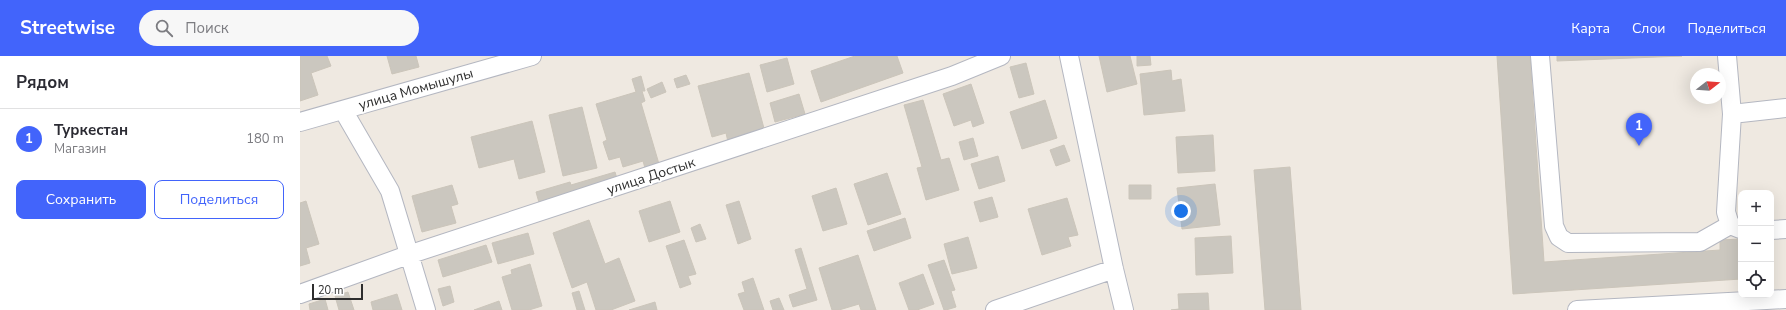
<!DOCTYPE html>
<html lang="ru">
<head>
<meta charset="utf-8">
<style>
  :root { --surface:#fff; --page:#f7f7f7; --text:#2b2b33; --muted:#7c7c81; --line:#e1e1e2; --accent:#4264fb }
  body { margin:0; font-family:"Nunito Sans",sans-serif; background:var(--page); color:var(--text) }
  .controls { position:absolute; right:12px; bottom:12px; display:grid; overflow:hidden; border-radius:8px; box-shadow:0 4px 16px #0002 }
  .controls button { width:36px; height:36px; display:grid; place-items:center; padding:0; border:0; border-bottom:1px solid var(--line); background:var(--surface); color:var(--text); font:20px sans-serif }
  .compass { position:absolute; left:1390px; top:12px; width:36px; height:36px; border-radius:50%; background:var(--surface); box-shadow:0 4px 16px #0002; rotate:73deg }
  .scale { position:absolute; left:12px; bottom:10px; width:51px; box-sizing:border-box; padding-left:4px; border:2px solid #2e2e2e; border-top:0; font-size:11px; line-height:14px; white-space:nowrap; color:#2e2e2e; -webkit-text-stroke:3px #fff; paint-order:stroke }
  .you { position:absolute; left:881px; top:155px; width:14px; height:14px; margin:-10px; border:3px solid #fff; border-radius:50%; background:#1a73e8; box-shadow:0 0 0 6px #1a73e833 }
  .badge { display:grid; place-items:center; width:26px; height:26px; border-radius:50%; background:var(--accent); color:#fff; font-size:13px; font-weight:700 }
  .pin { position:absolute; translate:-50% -33px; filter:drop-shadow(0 1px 2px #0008) }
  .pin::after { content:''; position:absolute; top:21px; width:14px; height:12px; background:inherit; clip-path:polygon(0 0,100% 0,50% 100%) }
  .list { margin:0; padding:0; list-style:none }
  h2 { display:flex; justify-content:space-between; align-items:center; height:52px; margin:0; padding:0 16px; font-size:17px }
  h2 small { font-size:13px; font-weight:400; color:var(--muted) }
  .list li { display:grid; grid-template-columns:26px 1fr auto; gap:12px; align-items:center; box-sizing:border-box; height:60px; padding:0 16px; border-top:1px solid var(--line) }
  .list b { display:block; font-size:15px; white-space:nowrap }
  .list p { margin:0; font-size:13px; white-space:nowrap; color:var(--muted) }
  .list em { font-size:13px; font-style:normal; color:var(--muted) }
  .actions { display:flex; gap:8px; padding:12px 16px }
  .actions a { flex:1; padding:9px 0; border:1px solid var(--accent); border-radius:8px; text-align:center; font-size:14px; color:var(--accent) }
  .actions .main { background:var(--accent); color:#fff }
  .icon { flex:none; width:22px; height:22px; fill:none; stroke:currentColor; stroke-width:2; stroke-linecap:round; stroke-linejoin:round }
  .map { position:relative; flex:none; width:1486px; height:254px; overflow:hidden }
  header { display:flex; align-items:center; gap:24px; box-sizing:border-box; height:56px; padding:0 20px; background:var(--accent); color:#fff }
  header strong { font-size:19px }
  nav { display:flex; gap:22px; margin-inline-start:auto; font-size:14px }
  .search { width:280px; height:36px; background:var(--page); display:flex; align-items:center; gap:10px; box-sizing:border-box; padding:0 14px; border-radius:22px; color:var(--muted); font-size:15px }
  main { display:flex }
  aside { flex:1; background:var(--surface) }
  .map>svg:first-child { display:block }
  .building { fill:#cbc7bf; stroke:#cbc5ba }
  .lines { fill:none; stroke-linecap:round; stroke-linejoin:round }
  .minor-casing { stroke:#b4b7c1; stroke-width:20 }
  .minor { stroke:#fff; stroke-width:18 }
  .labels { text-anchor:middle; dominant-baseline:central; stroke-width:4; stroke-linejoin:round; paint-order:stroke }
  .street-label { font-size:14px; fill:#2e2e2e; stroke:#fff }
</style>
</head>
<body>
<header>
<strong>Streetwise</strong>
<div class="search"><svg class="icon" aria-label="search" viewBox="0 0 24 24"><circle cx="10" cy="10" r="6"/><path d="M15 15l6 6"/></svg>Поиск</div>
<nav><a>Карта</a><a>Слои</a><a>Поделиться</a></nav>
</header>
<main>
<aside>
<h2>Рядом<small></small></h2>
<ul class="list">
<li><span class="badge">1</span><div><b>Туркестан</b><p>Магазин</p></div><em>180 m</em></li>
</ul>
<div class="actions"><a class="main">Сохранить</a><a>Поделиться</a></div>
</aside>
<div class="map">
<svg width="1486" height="254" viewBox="0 0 1486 254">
  <rect width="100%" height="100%" fill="#efe9e1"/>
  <path class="building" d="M0,0H27L31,10L11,17L18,39L0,45Z
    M87,0H116L119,11L92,18Z
    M555,0H597L603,17L521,46L511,15Z
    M799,0H830L837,28L807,36Z
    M837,0H850L851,9L837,10Z
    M1197,0H1230L1244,206L1420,194V184L1441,183V223L1213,238Z
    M1257,0H1382L1257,5Z
    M487,2L494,28L467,36L460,9Z
    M726,7L734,38L719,42L710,11Z
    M871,14L872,25L881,23L885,55L844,59L840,18Z
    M449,17L465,76L428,86L426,77L412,81L398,30Z
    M386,19L390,28L377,32L374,23Z
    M341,20L345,35H342L345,45L341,47L359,108L345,112L343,105L323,111L320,101L309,104L303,86L307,84L296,48L336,36L332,23Z
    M362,26L366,36L351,42L347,33Z
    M671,28L684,67L673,71L671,64L654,70L643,38Z
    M499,38L505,58L475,66L470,47Z
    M623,44L641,104L649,102L659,134L626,144L617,112L622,111L604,49Z
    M745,44L757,82L722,93L710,56Z
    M282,51L297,112L263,120L249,59Z
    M232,65L245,116L219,123L214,103L179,112L171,81Z
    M913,79L915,115L878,117L876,81Z
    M673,82L678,100L664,104L659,86Z
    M764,89L770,105L756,110L750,94Z
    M698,100L705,125L679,133L671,108Z
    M990,111L1001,254H965L954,114Z
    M315,116L318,126L240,150L236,136L270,126L271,129Z
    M587,117L601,158L568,169L554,128Z
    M915,128L920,169L882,173L877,132Z
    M152,129L158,148L151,150L156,167L122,176L112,140Z
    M829,129H851V143H829Z
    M536,132L547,168L523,175L512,140Z
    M692,141L698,161L680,166L674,146Z
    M767,142L778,179L768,181L771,190L742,199L728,153Z
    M6,145L19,188L6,192L10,207L0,210V147Z
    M370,145L380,176L349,186L339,155Z
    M439,145L451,183L438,188L426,149Z
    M605,162L611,182L574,195L567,175Z
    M289,164L305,208L319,202L335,245L311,254H296L287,226L272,232L253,177Z
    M400,168L406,183L396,186L391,172Z
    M228,177L234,198L198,208L192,187Z
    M931,180L933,217L896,219L895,182Z
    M668,181L677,212L652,218L644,188Z
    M384,184L396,218L388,220L391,228L380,232L366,190Z
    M186,189L192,206L143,221L138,204Z
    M501,192L517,244L493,251L489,239L507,233L495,194Z
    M558,199L576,254H561L559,248L539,254H532L519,212Z
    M644,204L655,234L651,235L656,251L646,254H644L628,209Z
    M230,208L242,250L229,254H212L202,221L212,218L211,214Z
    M623,218L634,248L617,254H609L599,227Z
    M453,222L464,254H444L438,238L445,236L442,226Z
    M150,230L154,246L143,250L138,233Z
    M279,235L285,254H277L272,237Z
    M48,236L54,254H39L35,240Z
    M908,237L909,254H871L879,253L878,238Z
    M97,238L102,254H73L71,246Z
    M479,242L484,254H473L470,245Z
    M25,243L28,254H10L9,248Z
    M199,245L202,254H174Z
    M355,246L357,254H329Z"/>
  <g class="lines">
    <defs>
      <path id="minor" d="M769,0L814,213L824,254
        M1240,0L1254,170L1259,181L1268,187L1400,186L1430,169
        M1427,0L1432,58L1426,156L1430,169L1440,173
        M43,54L90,135L126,254
        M1432,58L1486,52
        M0,66L232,0
        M1471,174L1486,173
        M0,238L108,199L652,20L701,0
        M695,254L814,213
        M1277,254L1486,243"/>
    </defs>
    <use href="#minor" class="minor-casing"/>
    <use href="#minor" class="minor"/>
  </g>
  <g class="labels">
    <g class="street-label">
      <text transform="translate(116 33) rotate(-16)">улица Момышулы</text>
      <text transform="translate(351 120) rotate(-18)">улица Достык</text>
    </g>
  </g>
</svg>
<div class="controls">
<button>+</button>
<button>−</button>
<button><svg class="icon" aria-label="locate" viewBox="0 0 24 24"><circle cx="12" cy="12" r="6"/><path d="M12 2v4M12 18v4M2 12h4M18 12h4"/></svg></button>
</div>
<svg class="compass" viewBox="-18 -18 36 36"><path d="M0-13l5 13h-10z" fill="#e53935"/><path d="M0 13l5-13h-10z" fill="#7c7c81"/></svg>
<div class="scale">20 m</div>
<div class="you"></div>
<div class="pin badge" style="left:1339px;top:90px">1</div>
</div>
</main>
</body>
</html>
